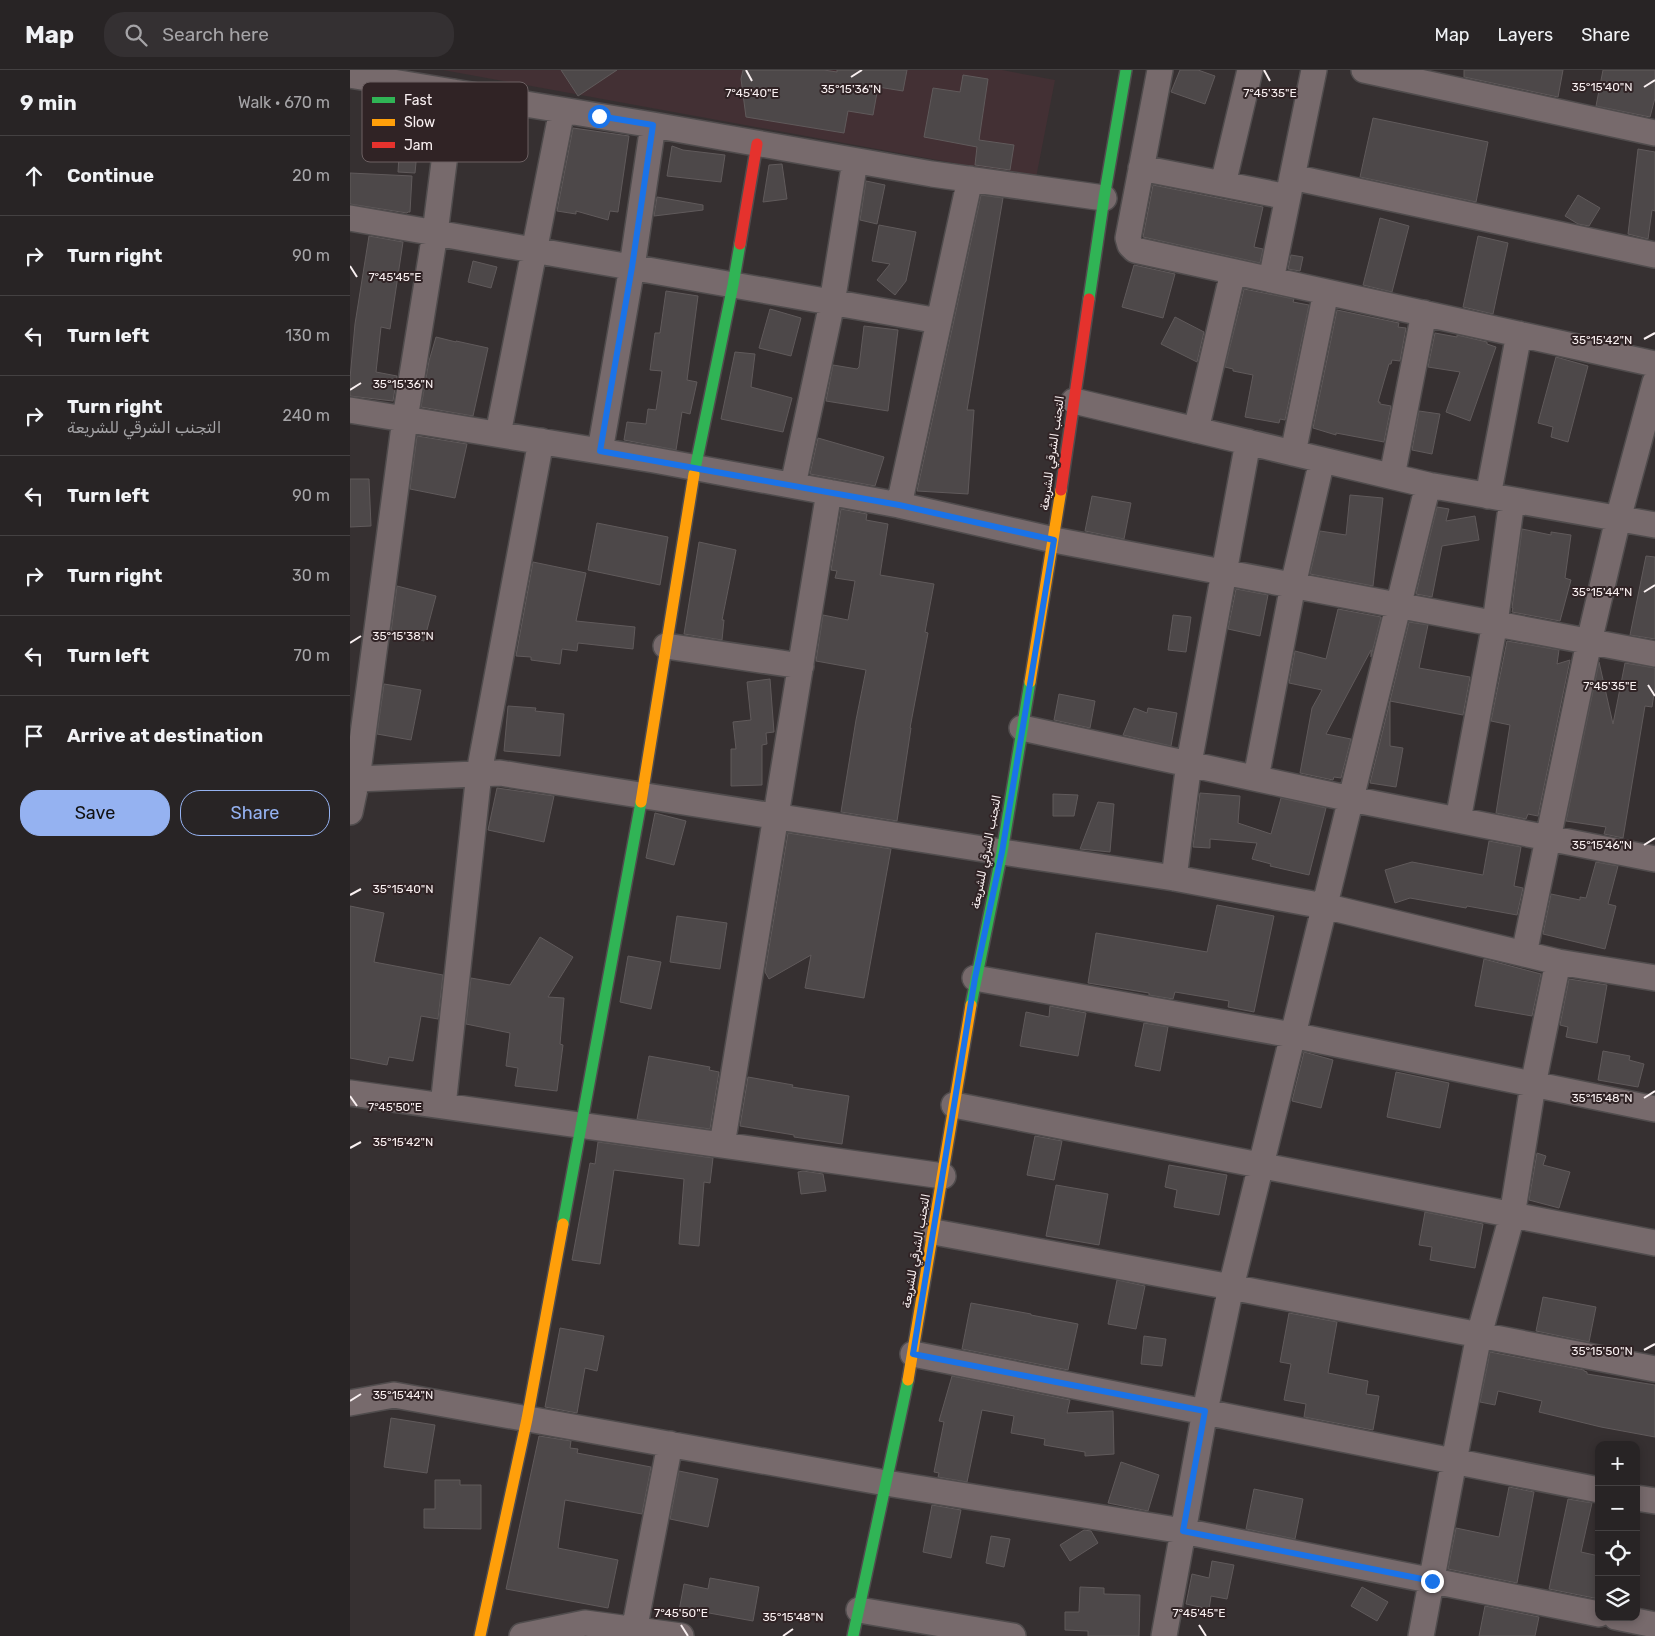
<!DOCTYPE html>
<html lang="en">
<head>
<meta charset="utf-8">
<style>
  :root { --surface:#282425; --page:#343032; --text:#f1f3f6; --muted:#a5a4a7; --line:#444142; --accent:#95b2f1 }
  body { margin:0; font-family:Rubik,"Noto Naskh Arabic",sans-serif; background:var(--page); color:var(--text) }
  .controls { position:absolute; right:15px; bottom:15px; display:grid; overflow:hidden; border-radius:10px; box-shadow:0 2px 8px #0003 }
  .controls button { width:45px; height:45px; display:grid; place-items:center; padding:0; border:0; border-bottom:1px solid var(--line); background:var(--surface); color:var(--text); font:25px sans-serif }
  .stop { position:absolute; width:15px; height:15px; margin:-11px; border:4px solid #1a73e8; border-radius:50%; background:#fff }
  .stop.end { background:#1a73e8; border-color:#fff; box-shadow:0 1px 5px #0008 }
  .list { margin:0; padding:0; list-style:none }
  h2 { display:flex; justify-content:space-between; align-items:center; height:65px; margin:0; padding:0 20px; font-size:21px }
  h2 small { font-size:16px; font-weight:400; color:var(--muted) }
  .list li { display:grid; grid-template-columns:32px 1fr auto; gap:15px; align-items:center; box-sizing:border-box; height:80px; padding:0 20px; border-top:1px solid var(--line) }
  .list b { display:block; font-size:19px; white-space:nowrap }
  .list p { margin:0; font-size:16px; white-space:nowrap; color:var(--muted) }
  .list em { font-size:16px; font-style:normal; color:var(--muted) }
  .actions { display:flex; gap:10px; padding:15px 20px }
  .actions a { flex:1; padding:11px 0; border:1px solid var(--accent); border-radius:20px; text-align:center; font-size:18px; color:var(--accent) }
  .actions .main { background:var(--accent); color:#111 }
  .icon { flex:none; width:28px; height:28px; fill:none; stroke:currentColor; stroke-width:2; stroke-linecap:round; stroke-linejoin:round }
  .map { position:relative; flex:none; width:1305px; height:1566px; overflow:hidden }
  header { display:flex; align-items:center; gap:30px; box-sizing:border-box; height:70px; padding:0 25px; background:var(--surface); border-bottom:1px solid var(--line) }
  header strong { font-size:24px }
  nav { display:flex; gap:28px; margin-inline-start:auto; font-size:18px }
  .search { width:350px; height:45px; background:var(--page); display:flex; align-items:center; gap:12px; box-sizing:border-box; padding:0 18px; border-radius:20px; color:var(--muted); font-size:19px }
  main { display:flex }
  aside { flex:1; background:var(--surface) }
  .map>svg:first-child { display:block }
  .built { fill:#433034 }
  .building { fill:#4d4849; stroke:#605a5b }
  .lines { fill:none; stroke-linecap:round; stroke-linejoin:round }
  .street-casing { stroke:#504c4d; stroke-width:28 }
  .fast-casing { stroke:#504c4d; stroke-width:14 }
  .slow-casing { stroke:#504c4d; stroke-width:14 }
  .jam-casing { stroke:#504c4d; stroke-width:14 }
  .street { stroke:#776a6c; stroke-width:25 }
  .fast { stroke:#30b455; stroke-width:11 }
  .slow { stroke:#ff9f0a; stroke-width:11 }
  .jam { stroke:#e5322d; stroke-width:11 }
  .route { stroke:#1a73e8; stroke-width:6 }
  .ticks { fill:none; stroke:#f9f0f1; stroke-width:2 }
  .labels { text-anchor:middle; dominant-baseline:central; stroke-width:4; stroke-linejoin:round; paint-order:stroke }
  .street-label { font-size:12px; fill:#f9f0f1; stroke:#302325 }
  .key { fill:#302325; stroke:#6c6062; stroke-width:1 }
  .key-label { font-size:14px; fill:#f9f0f1 }
  .ticks-label { font-size:12px; text-anchor:middle; fill:#f9f0f1; stroke:#302325; stroke-width:4; stroke-linejoin:round; paint-order:stroke }
</style>
</head>
<body>
<header>
<strong>Map</strong>
<div class="search"><svg class="icon" aria-label="search" viewBox="0 0 24 24"><circle cx="10" cy="10" r="6"/><path d="M15 15l6 6"/></svg>Search here</div>
<nav><a>Map</a><a>Layers</a><a>Share</a></nav>
</header>
<main>
<aside>
<h2>9 min<small>Walk · 670 m</small></h2>
<ul class="list">
<li><svg class="icon" aria-label="ahead" viewBox="0 0 24 24"><path d="M12 20V5M6 11l6-6 6 6"/></svg><div><b>Continue</b></div><em>20 m</em></li>
<li><svg class="icon" aria-label="right" viewBox="0 0 24 24"><path d="M7 20v-9h11M14 6l5 5-5 5"/></svg><div><b>Turn right</b></div><em>90 m</em></li>
<li><svg class="icon" aria-label="left" viewBox="0 0 24 24"><path d="M17 20v-9H6M10 6l-5 5 5 5"/></svg><div><b>Turn left</b></div><em>130 m</em></li>
<li><svg class="icon" aria-label="right" viewBox="0 0 24 24"><path d="M7 20v-9h11M14 6l5 5-5 5"/></svg><div><b>Turn right</b><p>التجنب الشرقي للشريعة</p></div><em>240 m</em></li>
<li><svg class="icon" aria-label="left" viewBox="0 0 24 24"><path d="M17 20v-9H6M10 6l-5 5 5 5"/></svg><div><b>Turn left</b></div><em>90 m</em></li>
<li><svg class="icon" aria-label="right" viewBox="0 0 24 24"><path d="M7 20v-9h11M14 6l5 5-5 5"/></svg><div><b>Turn right</b></div><em>30 m</em></li>
<li><svg class="icon" aria-label="left" viewBox="0 0 24 24"><path d="M17 20v-9H6M10 6l-5 5 5 5"/></svg><div><b>Turn left</b></div><em>70 m</em></li>
<li><svg class="icon" aria-label="arrive" viewBox="0 0 24 24"><path d="M6 21V4h12l-3 4 3 4H6"/></svg><div><b>Arrive at destination</b></div></li>
</ul>
<div class="actions"><a class="main">Save</a><a>Share</a></div>
</aside>
<div class="map">
<svg width="1305" height="1566" viewBox="0 0 1305 1566">
  <rect width="100%" height="100%" fill="#363031"/>
  <path class="built" d="M93,0H652L705,10L686,108Z"/>
  <path class="building" d="M211,0H267L228,26Z
    M393,0H474L487,2V0H557L553,21L528,17L523,45L498,41L494,63L396,47L391,9Z
    M830,0H848L865,6L855,34L821,22Z
    M1114,0H1213L1208,27L1114,7Z
    M1253,0H1305V28L1300,47L1246,36Z
    M613,5L638,9L629,70L664,75L660,100L625,95L627,77L574,67L583,18L610,22Z
    M1023,48L1138,72L1126,132L1010,107Z
    M223,58L279,66L268,142L260,141L258,150L226,141V144L207,141Z
    M50,69L68,71L65,103L48,102Z
    M322,76L333,80L375,85L371,112L317,106Z
    M1288,79L1305,82V141L1302,140L1298,169L1278,164Z
    M432,94L437,129L413,132L419,95Z
    M0,103L62,106L60,142H58L57,143L0,134Z
    M516,111L535,115L527,154L510,150Z
    M803,115L913,137L904,177L913,179L910,193L793,167Z
    M631,125L653,128L617,340H624L618,424L567,421Z
    M1228,125L1250,138L1239,156L1228,154L1215,146Z
    M307,127L353,135V140L304,146Z
    M1030,148L1059,156L1042,222L1013,215Z
    M529,155L566,162L556,211L545,225L527,210L540,194L522,191Z
    M19,166L53,172L40,259L31,257L26,302L47,306L43,331L0,326V308L5,254Z
    M1128,166L1158,173L1143,244L1113,237Z
    M941,185L953,187L950,201L938,199Z
    M123,191L147,197L141,218L118,212Z
    M784,195L825,204L813,248L772,237Z
    M894,219L944,229L943,232L959,235L935,350L930,349L929,353L895,347L903,305L883,301V299L875,297Z
    M316,221L348,226L337,310L347,312L340,344L332,342L326,380L274,370L277,352L296,354L298,339L306,340L312,301L300,300L305,263H310Z
    M420,239L451,248L441,286L409,278Z
    M987,240L1049,253L1048,257L1056,258L1050,291L1042,290L1041,294H1039L1028,332H1030V334L1041,336L1034,372L986,363V365L963,358Z
    M825,247L854,262L847,292L811,274Z
    M514,256L548,260L538,341L476,331L483,295L507,299L509,297Z
    M1085,263L1107,267V265L1137,272V274L1146,277L1120,351L1096,342L1110,302L1078,297Z
    M86,267L106,272V271L138,278L123,346L71,337L79,291Z
    M385,282L405,284L401,317L442,328L433,362L371,349Z
    M1206,287L1238,296L1218,372L1201,367L1203,357L1188,353Z
    M1069,341L1090,344L1082,384L1062,380Z
    M67,366L117,374L105,428L60,419Z
    M468,368L534,387L525,416L460,404Z
    M0,409H19L21,456L0,457Z
    M1000,425L1033,428L1023,516L960,504L970,461L996,465Z
    M742,426L781,433L774,469L735,461Z
    M1087,437L1099,439L1096,451L1125,446L1129,470L1092,476L1082,527L1066,524Z
    M491,439L517,444L516,450L538,454L530,505L584,514L575,562L578,563L560,658H561L547,751L491,742L506,650L516,600L466,591L473,545L498,550L505,511L485,508L487,501L481,500Z
    M247,453L318,467L310,515L238,500Z
    M1172,459L1201,465V462L1221,465L1215,508L1221,510L1210,551L1162,542L1163,538H1162Z
    M349,472L386,480L372,550H374L372,570L334,564Z
    M1296,486L1305,487V569L1280,565Z
    M183,492L236,503L226,551L285,557L283,579L228,573L227,581L212,579L210,594L181,590V587L166,586Z
    M47,516L86,526L74,571L41,562Z
    M886,519L918,525L910,566L878,559Z
    M988,539L1031,547L1021,587V580L976,664L1001,669L991,708L984,707L983,710L950,703L962,638L972,620L939,613L945,581L976,589Z
    M823,545L841,547L836,582L818,580Z
    M1059,552L1078,555L1069,598L1120,607L1113,645L1040,631Z
    M1157,571L1209,580L1207,594L1220,590L1188,746L1178,744L1176,749L1146,743L1160,655L1141,651Z
    M1249,592L1263,654L1275,593L1305,598V617L1302,637L1295,636L1273,768L1254,764L1256,757L1216,751Z
    M420,609L424,662L416,663L417,674L412,675V715L381,716V679H386L383,652L401,650L397,612Z
    M34,614L71,620L61,670L27,664Z
    M709,624L745,631L740,658L704,650Z
    M1040,631V676L1053,678L1046,717L1020,713Z
    M158,636L186,638L185,641L214,644L210,686L154,681Z
    M784,638L797,643L798,638L827,643L821,676L773,665Z
    M147,718L204,726L194,772L138,760Z
    M850,723L890,726L888,753L921,764L931,728L976,738L959,805L920,796L921,794L902,789L907,773L860,769V778L843,777Z
    M703,724L728,725L724,746H703Z
    M748,732L764,734L760,782L730,779Z
    M305,743L336,751L324,795L296,788Z
    M438,763L541,779L514,928L455,918L461,885L419,909L415,902Z
    M1139,771L1171,777L1164,816L1173,818L1167,845L1117,836L1116,838L1060,828L1045,833L1035,800L1062,792L1133,805Z
    M1246,792L1268,796L1258,834L1266,836L1255,879L1193,864L1201,824L1230,830V827L1236,828Z
    M867,835L924,846L904,942L878,937L879,931L825,922L823,929L799,925V923L738,913L746,863L857,882Z
    M0,836L34,843L24,892L93,905L88,949L71,946L63,991L39,987L37,995L0,988Z
    M327,846L377,853L370,899L320,892Z
    M190,867L223,887L198,927L214,928L210,974L213,975L207,1021L165,1016L168,998L156,996L160,963L116,954L121,908L160,915Z
    M278,886L311,892L301,939L270,932Z
    M1134,889L1191,904L1182,946L1125,936Z
    M1219,909L1257,915L1247,973L1216,967L1218,957L1210,955Z
    M700,936L736,943L728,986L670,976L676,942L699,947Z
    M794,953L818,957L810,1001L785,996Z
    M1253,981L1280,986L1279,990L1294,994L1288,1017L1248,1010Z
    M954,982L983,990L971,1038L942,1031Z
    M299,986L360,997L359,1000L369,1002L360,1059L287,1049Z
    M1046,1002L1099,1013L1090,1058L1037,1047Z
    M398,1007L443,1015L442,1017L499,1026L492,1074L444,1067V1065L390,1056Z
    M685,1066L712,1071L704,1110L677,1105Z
    M248,1072L363,1088L360,1113L354,1112L349,1176L329,1174L334,1109L264,1100L250,1194L222,1190L240,1093L245,1094Z
    M1187,1083L1196,1086L1193,1095L1220,1102L1209,1138L1179,1130Z
    M819,1095L877,1105L869,1145L824,1137L827,1120L815,1117Z
    M453,1101L473,1104L476,1121L451,1124L448,1102Z
    M706,1115L758,1124L749,1175L696,1166Z
    M1075,1142L1133,1154L1125,1198L1080,1190L1082,1177L1069,1175Z
    M767,1210L795,1216L786,1259L758,1254Z
    M1193,1227L1246,1237L1239,1272L1186,1261Z
    M621,1233L681,1244V1245L728,1254L718,1300L612,1279Z
    M939,1243L987,1252L978,1303L1018,1311L1016,1324L1029,1326L1023,1360L954,1347L956,1334L934,1330L941,1294L930,1292Z
    M210,1258L254,1266L247,1301L235,1298L227,1343L195,1337Z
    M794,1266L816,1269L812,1296L791,1294Z
    M1140,1282L1234,1300V1301L1237,1302V1304L1305,1315V1367L1251,1357L1189,1342L1192,1331L1148,1321L1145,1335L1130,1332Z
    M602,1306L720,1330L717,1343L763,1341L764,1384L735,1386V1382L694,1375L695,1369L661,1363L664,1346L632,1340L617,1412L588,1407L589,1403L584,1402L594,1352L589,1351Z
    M41,1348L85,1355L77,1403L34,1397Z
    M189,1366L221,1371L220,1378L228,1379L227,1383L301,1397L292,1444L215,1430L208,1478L268,1490L258,1538L156,1519Z
    M771,1392L809,1405L798,1441L758,1433Z
    M329,1401L368,1409L358,1457L320,1449Z
    M85,1410H110V1415H131V1459L74,1458V1439H85Z
    M1159,1417L1184,1422L1167,1513L1098,1499L1106,1458L1149,1467Z
    M904,1419L953,1429L945,1469L896,1459Z
    M1218,1429L1242,1433L1231,1482L1249,1486V1529L1199,1519Z
    M582,1435L611,1440L601,1488L573,1482Z
    M734,1460L741,1461L748,1473L720,1491L710,1475Z
    M641,1466L660,1469L654,1497L636,1493Z
    M862,1491L884,1495L877,1529L861,1526L859,1539L836,1534L842,1504L859,1508Z
    M360,1508L409,1517L403,1551L348,1541V1544L329,1541L334,1514L358,1519Z
    M730,1517L754,1518V1524L790,1525L789,1566H738V1561L715,1560V1542H729Z
    M1012,1517L1038,1532L1027,1551L1001,1536Z
    M1135,1536L1189,1547L1185,1566H1129Z"/>
  <g class="lines">
    <defs>
      <path id="street" d="M810,0L778,168L780,175L785,180L1305,294
        M1014,0L1305,63
        M0,5L303,55L582,104L754,128
        M791,98L938,127
        M942,107L1305,185
        M873,114L900,0
        M0,148L589,251
        M921,210L964,0
        M724,331L1078,415L1305,455
        M0,340L304,390L549,435L704,470L1305,584
        M846,360L883,202
        M148,364L212,40
        M250,381L282,197L303,55
        M943,383L976,222
        M1042,406L1074,243
        M443,415L482,233L505,91
        M1138,426L1169,264
        M549,435L620,109
        M316,576L451,596
        M672,658L1001,729L1305,789
        M0,707L7,709L150,703L652,782L824,808L974,836L1208,892L1305,908
        M906,708L943,515L972,390
        M0,742L7,709L55,349L85,163L103,22
        M1108,750L1145,553L1162,430
        M824,808L839,693L898,372
        M1174,884L1239,572L1268,449L1305,312
        M625,908L942,965L1305,1039
        M0,1023L593,1106
        M604,1035L1305,1173
        M93,1036L129,703L191,371
        M372,1075L479,422
        M584,1162L881,1217L1305,1299
        M563,1284L1249,1420
        M0,1333L44,1325L536,1413L833,1461L1249,1544
        M1286,1428L1305,1431
        M509,1540L663,1566
        M1266,1547L1305,1555
        M172,1566L235,1553L331,1566
        M283,1566L320,1374
        M814,1566L855,1341L881,1217L1078,415
        M1071,1566L1104,1391L1129,1265L1162,1146L1183,1015L1208,892"/>
      <path id="fast" d="M739,229L754,128L776,0
        M344,404L383,215L390,174
        M621,935L652,782L680,612
        M213,1154L291,732
        M503,1566L558,1310"/>
      <path id="slow" d="M680,612L711,420
        M291,732L344,404
        M558,1310L621,935
        M130,1566L177,1349L213,1154"/>
      <path id="jam" d="M390,174L407,74
        M711,420L739,229"/>
    </defs>
    <use href="#street" class="street-casing"/>
    <use href="#fast" class="fast-casing"/>
    <use href="#slow" class="slow-casing"/>
    <use href="#jam" class="jam-casing"/>
    <use href="#street" class="street"/>
    <use href="#fast" class="fast"/>
    <use href="#slow" class="slow"/>
    <use href="#jam" class="jam"/>
  </g>
  <g class="lines">
    <path class="route" d="M249,46L303,55L282,197L250,381L549,435L704,470L652,782L625,908L563,1284L855,1341L833,1461L1082,1511"/>
  </g>
  <path class="ticks" d="M396,0L402,11M914,0L920,11M501,7L512,0M1294,17L1305,10M0,196L7,207M1294,269L1305,263M0,320L11,313M1294,522L1305,515M0,573L11,566M1298,615L1305,626M1294,775L1305,768M0,825L11,819M0,1026L7,1036M1294,1028L1305,1021M0,1078L11,1072M1294,1280L1305,1274M0,1331L11,1324M331,1555L338,1566M849,1555L856,1566M433,1566L443,1559"/>
  <g class="labels">
    <g class="street-label">
      <text transform="translate(702 383) rotate(-82)">التجنب الشرقي للشريعة</text>
      <text transform="translate(636 782) rotate(-79)">التجنب الشرقي للشريعة</text>
      <text transform="translate(566 1181) rotate(-80)">التجنب الشرقي للشريعة</text>
    </g>
  </g>
  <rect x="12" y="12" width="166" height="80" rx="8" class="key"/>
  <rect x="22" y="27" width="23" height="6" fill="#30b455"/>
  <rect x="22" y="49" width="23" height="7" fill="#ff9f0a"/>
  <rect x="22" y="72" width="23" height="6" fill="#e5322d"/>
  <g class="key-label">
    <text x="54" y="35">Fast</text>
    <text x="54" y="57">Slow</text>
    <text x="54" y="80">Jam</text>
  </g>
  <g class="ticks-label">
    <text x="1252" y="21">35°15'40"N</text>
    <text x="501" y="23">35°15'36"N</text>
    <text x="402" y="27">7°45'40"E</text>
    <text x="920" y="27">7°45'35"E</text>
    <text x="45" y="211">7°45'45"E</text>
    <text x="1252" y="274">35°15'42"N</text>
    <text x="53" y="318">35°15'36"N</text>
    <text x="1252" y="526">35°15'44"N</text>
    <text x="53" y="570">35°15'38"N</text>
    <text x="1260" y="620">7°45'35"E</text>
    <text x="1252" y="779">35°15'46"N</text>
    <text x="53" y="823">35°15'40"N</text>
    <text x="1252" y="1032">35°15'48"N</text>
    <text x="45" y="1041">7°45'50"E</text>
    <text x="53" y="1076">35°15'42"N</text>
    <text x="1252" y="1285">35°15'50"N</text>
    <text x="53" y="1329">35°15'44"N</text>
    <text x="331" y="1547">7°45'50"E</text>
    <text x="849" y="1547">7°45'45"E</text>
    <text x="443" y="1551">35°15'48"N</text>
  </g>
</svg>
<div class="controls">
<button>+</button>
<button>−</button>
<button><svg class="icon" aria-label="locate" viewBox="0 0 24 24"><circle cx="12" cy="12" r="6"/><path d="M12 2v4M12 18v4M2 12h4M18 12h4"/></svg></button>
<button><svg class="icon" aria-label="layers" viewBox="0 0 24 24"><path d="M12 4l9 5-9 5-9-5zM3 14l9 5 9-5"/></svg></button>
</div>
<div class="stop" style="left:249px;top:46px"></div>
<div class="stop end" style="left:1082px;top:1511px"></div>
</div>
</main>
</body>
</html>
